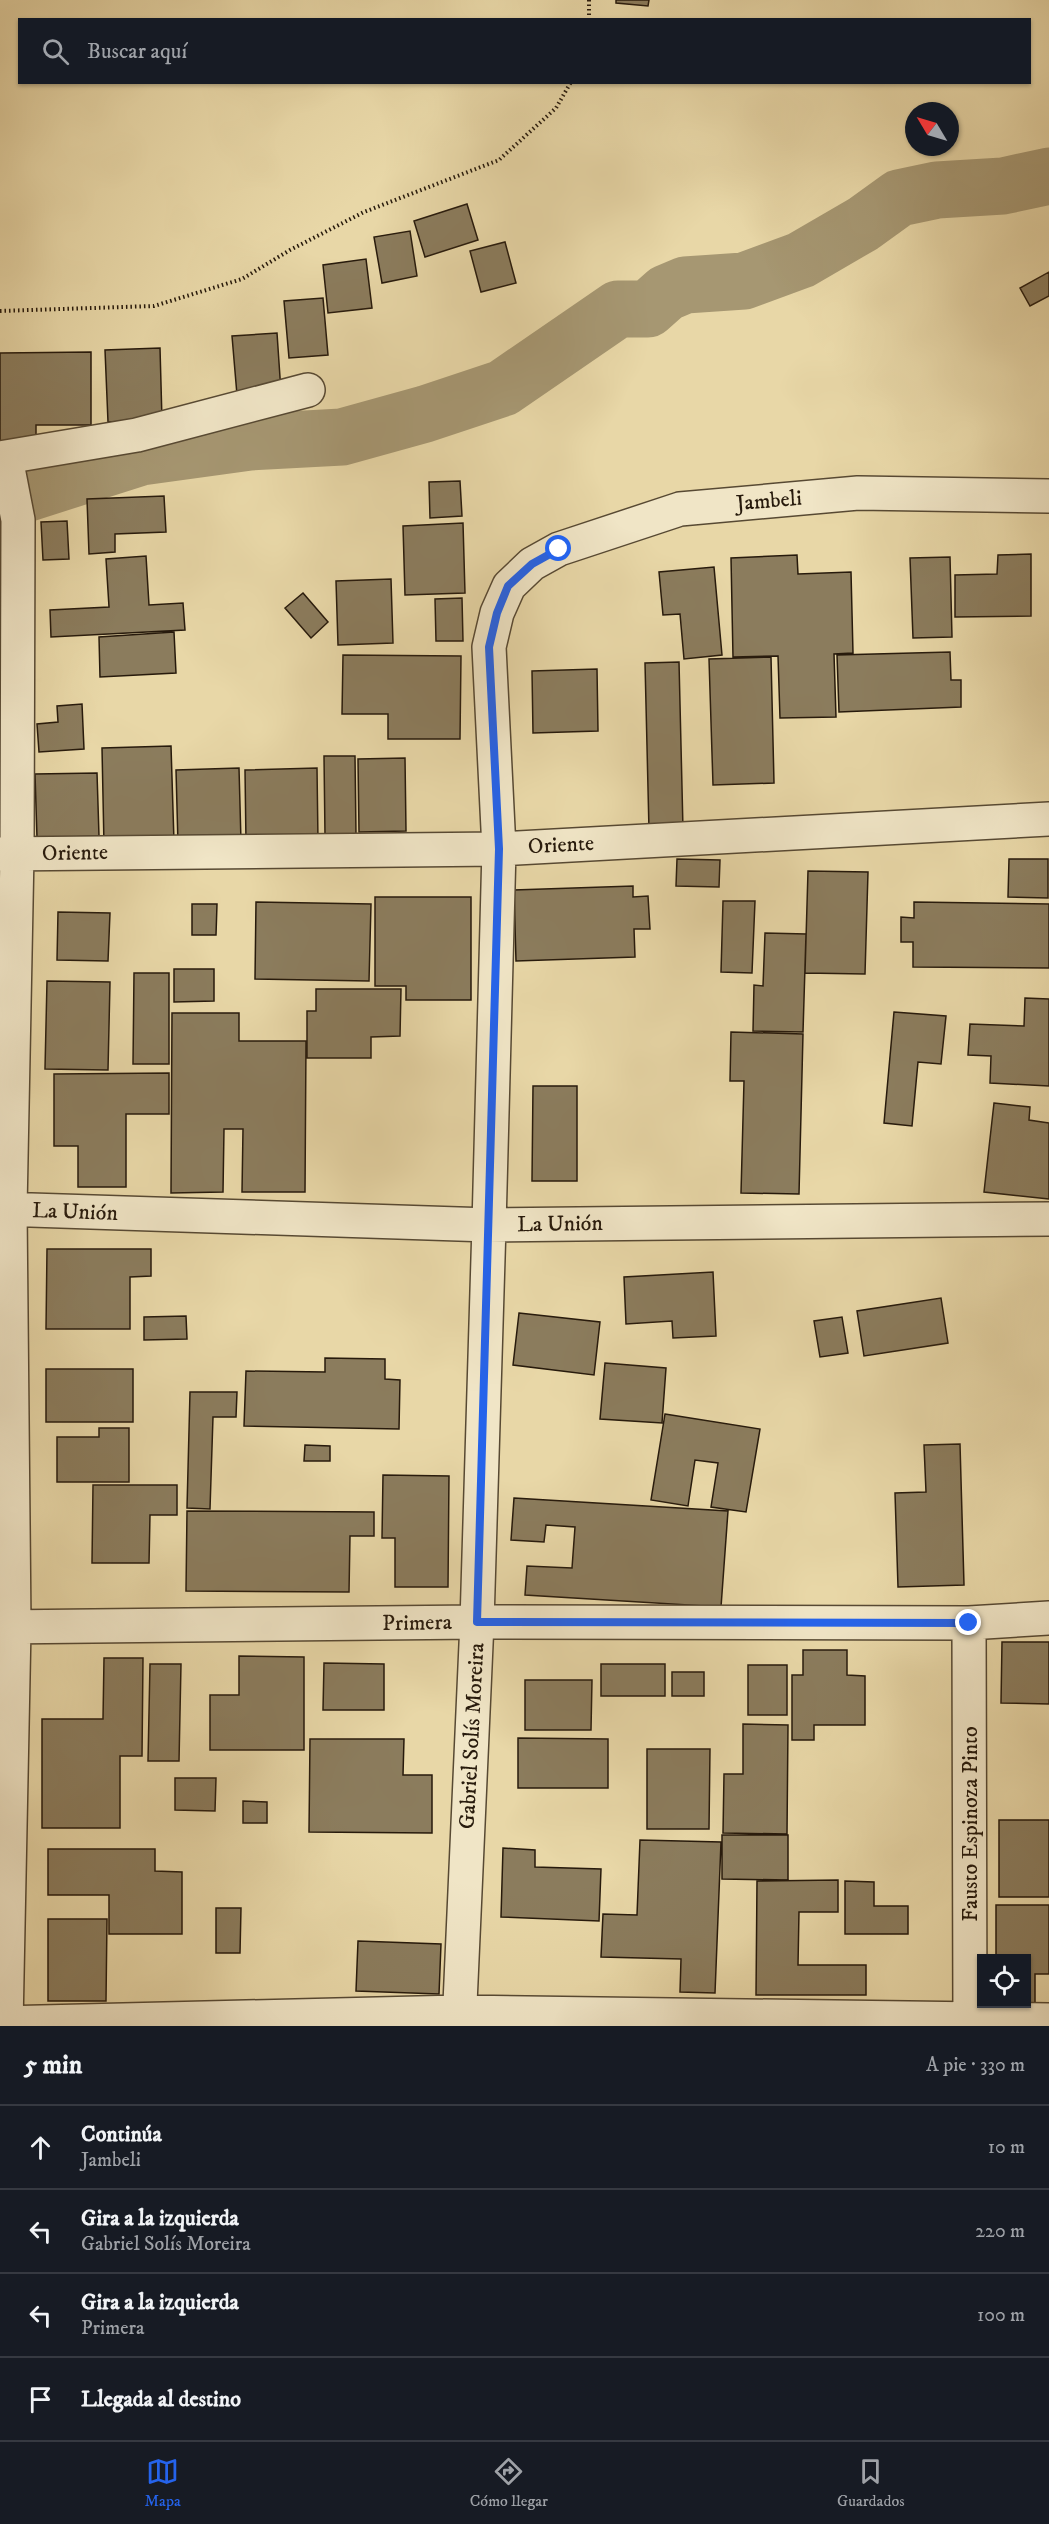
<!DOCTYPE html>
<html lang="es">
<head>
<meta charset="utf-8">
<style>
  :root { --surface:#171b24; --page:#242831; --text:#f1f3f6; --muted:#9ea1a6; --line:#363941; --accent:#2563eb }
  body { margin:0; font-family:"IM FELL DW Pica",serif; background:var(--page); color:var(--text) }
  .controls { position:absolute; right:18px; bottom:18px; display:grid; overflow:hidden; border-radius:0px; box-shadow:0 2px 4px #0004 }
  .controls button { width:54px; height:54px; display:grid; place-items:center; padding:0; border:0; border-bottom:2px solid var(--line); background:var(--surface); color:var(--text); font:30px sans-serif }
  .compass { position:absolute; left:905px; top:102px; width:54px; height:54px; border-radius:50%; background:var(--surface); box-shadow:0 2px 4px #0004; rotate:308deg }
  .stop { position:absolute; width:18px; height:18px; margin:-14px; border:4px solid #2563eb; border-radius:50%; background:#fff }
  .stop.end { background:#2563eb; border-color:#fff; box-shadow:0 2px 6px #0008 }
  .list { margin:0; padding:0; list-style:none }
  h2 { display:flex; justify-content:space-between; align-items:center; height:78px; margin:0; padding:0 24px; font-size:26px }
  h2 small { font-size:20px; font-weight:400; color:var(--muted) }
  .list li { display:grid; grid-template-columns:39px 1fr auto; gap:18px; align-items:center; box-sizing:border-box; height:84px; padding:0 24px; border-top:2px solid var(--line) }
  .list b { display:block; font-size:22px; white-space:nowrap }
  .list p { margin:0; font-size:20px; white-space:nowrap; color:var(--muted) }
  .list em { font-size:20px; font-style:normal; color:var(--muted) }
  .icon { flex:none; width:33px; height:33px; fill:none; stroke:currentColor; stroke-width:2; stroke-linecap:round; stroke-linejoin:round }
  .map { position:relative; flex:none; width:1049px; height:2026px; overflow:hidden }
  .search { position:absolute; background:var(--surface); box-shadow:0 2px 4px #0004; left:18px; right:18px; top:18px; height:66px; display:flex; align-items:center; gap:15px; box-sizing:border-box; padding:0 21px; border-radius:0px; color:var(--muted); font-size:22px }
  .sheet { height:414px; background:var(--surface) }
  nav { display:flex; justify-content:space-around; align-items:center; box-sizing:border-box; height:84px; border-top:2px solid var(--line); background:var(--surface); font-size:16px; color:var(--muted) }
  nav a { display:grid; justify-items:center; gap:3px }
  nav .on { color:var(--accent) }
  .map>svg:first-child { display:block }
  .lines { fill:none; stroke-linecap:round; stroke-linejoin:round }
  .river { stroke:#a69772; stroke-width:57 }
  .building { fill:#8b7c5d; stroke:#271a0c; stroke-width:1.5 }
  .street-casing { stroke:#574933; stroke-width:36 }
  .path { stroke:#271a0c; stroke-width:4; stroke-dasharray:1.5 3; stroke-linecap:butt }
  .street { stroke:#f0e5c6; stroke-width:33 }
  .route { stroke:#2563eb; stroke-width:8 }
  .labels { text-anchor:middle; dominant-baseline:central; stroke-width:4.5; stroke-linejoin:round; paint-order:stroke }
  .street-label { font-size:22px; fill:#271a0c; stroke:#f0e5c6 }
</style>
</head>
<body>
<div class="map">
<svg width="1049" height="2026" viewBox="0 0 1049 2026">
  <rect width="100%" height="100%" fill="#e8d7a7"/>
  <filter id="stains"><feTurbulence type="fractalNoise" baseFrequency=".00333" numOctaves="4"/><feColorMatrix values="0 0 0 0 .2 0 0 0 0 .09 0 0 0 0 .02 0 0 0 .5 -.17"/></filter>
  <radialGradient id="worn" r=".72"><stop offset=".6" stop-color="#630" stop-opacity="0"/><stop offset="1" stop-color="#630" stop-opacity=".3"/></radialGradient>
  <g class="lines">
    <path class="river" d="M0,502L141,457L250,442L342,437L425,414L503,388L618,309H648L666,293L685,285L744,281L801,260L863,224L899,198L937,190L1003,186L1049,176"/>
  </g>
  <path class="building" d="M616,0H649L648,6L616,3Z
    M467,204L478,240L425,257L414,221Z
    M410,231L417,276L382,283L374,237Z
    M505,242L516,283L481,292L470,251Z
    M366,259L372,308L328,313L323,265Z
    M1049,272V296L1030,306L1020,288Z
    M323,298L328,355L289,358L284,301Z
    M277,333L281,392L237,395L232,336Z
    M160,348L162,420L108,422L105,350Z
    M91,352V425H36V446H0V353Z
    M460,481L462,516L430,518L429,482Z
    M164,496L166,532L115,534V552L89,554L87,499Z
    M67,521L69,559L43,560L41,522Z
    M463,523L465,593L405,595L403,526Z
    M1031,554V616L955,617V575L997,574L998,555Z
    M797,555L798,574L851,572L853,653L834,654L836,717L780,718L778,656L733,657L731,558Z
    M146,556L149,605L183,603L185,630L51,637L50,610L109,607L106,559Z
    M950,557L952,637L913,638L910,558Z
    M714,567L722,655L684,659L680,614L663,615L659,572Z
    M391,579L393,643L338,645L336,581Z
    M303,593L328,622L311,638L285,608Z
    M462,598L463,641H436L435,599Z
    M174,632L176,673L100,677L99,637Z
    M950,652L951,680H961V707L839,712L837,655Z
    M343,655L461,656L460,739H388V714H342Z
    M771,657L774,783L713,785L709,659Z
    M679,662L683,829L649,830L645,663Z
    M597,669L598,731L533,733L532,671Z
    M82,704L84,749L39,752L37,724L58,722L57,706Z
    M171,746L174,842L104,845L102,748Z
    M324,756H355L356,835H325Z
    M405,758L406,831L359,832L358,759Z
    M239,768L241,842L178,844L176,770Z
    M317,768L318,841L246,842L245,770Z
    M97,773L99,836L37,838L35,774Z
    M677,859L720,860L719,887L676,886Z
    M1009,859H1048V898L1008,897Z
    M808,871L868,872L865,974L805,973Z
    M633,886V897L648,896L650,929H634L635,957L516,961L514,890Z
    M375,897H471V1000H406V986H375Z
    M723,901H755L752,973L721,972Z
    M256,902L371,904L369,981L255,979Z
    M914,902L1049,904V968L913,967V942H901V917L914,918Z
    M192,904H217L216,935H192Z
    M58,912L110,913L108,961L57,960Z
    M765,933L806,934L803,1032L753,1031L754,985L763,986Z
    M174,969H214V1001L174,1002Z
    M134,973H169V1064H133Z
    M47,981L110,982L108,1070L45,1069Z
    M316,989H401L400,1036L371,1037V1058H307V1011H316Z
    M1025,998L1049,999V1086L990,1083L991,1056L968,1055L970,1024L1024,1026Z
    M894,1012L946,1016L941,1064L918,1062L912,1126L884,1123Z
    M172,1013H239V1041H306L305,1192H242L243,1129H224L223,1192L171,1193Z
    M731,1032L803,1034L799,1194L741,1193L744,1081H730Z
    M169,1073V1114H126V1187H78V1146H54V1074Z
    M533,1086H577V1181H532Z
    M994,1103L1030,1107L1029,1120L1049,1123V1199L984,1192Z
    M47,1249H151V1276L130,1277V1329H46Z
    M713,1272L716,1336L673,1338L672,1321L626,1324L624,1277Z
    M941,1298L948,1343L864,1356L857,1311Z
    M519,1313L600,1322L594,1375L513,1365Z
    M186,1316L187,1339L144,1340V1317Z
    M842,1317L848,1353L820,1357L814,1321Z
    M325,1358L385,1359V1379L400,1380L399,1429L244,1426L246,1371L325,1372Z
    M605,1363L666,1368L662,1423L600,1419Z
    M46,1369H133V1422H46Z
    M190,1392H237L236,1417H213L210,1509L187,1508Z
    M665,1414L760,1429L746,1512L711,1507L718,1463L695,1460L688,1506L651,1500Z
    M99,1428H129V1482H57V1437H99Z
    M960,1444L964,1585L898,1587L895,1493L926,1492L924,1445Z
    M305,1445L330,1446V1461H304Z
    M383,1475L449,1476L448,1587H395V1538H382Z
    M93,1485H177V1515H150L149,1563H92Z
    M514,1498L728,1511L721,1607L525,1595L527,1566L572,1568L575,1527L546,1525L544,1542L511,1540Z
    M187,1511L374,1512V1536H350L349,1592L186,1591Z
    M1002,1642H1049V1704L1001,1703Z
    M803,1650H847V1675L865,1676V1725H814V1740H792V1675H803Z
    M239,1656L304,1657V1750H210V1695H239Z
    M104,1658H143L142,1756H120V1828H42V1719H103Z
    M324,1663L384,1664V1710H323Z
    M150,1664H181L179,1761H148Z
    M601,1664H665V1696H601Z
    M748,1665H787V1715H748Z
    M672,1672H704V1696H672Z
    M525,1680H592L591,1730H525Z
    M743,1724L788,1725L787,1834L723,1833L724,1774H743Z
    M518,1738L608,1739V1788H518Z
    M310,1739H404L403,1775H432V1833L309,1832Z
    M647,1749H710L709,1829H647Z
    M175,1778H216L215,1811L175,1810Z
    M243,1801L267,1802V1823H243Z
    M999,1820H1049V1897H999Z
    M722,1835H788V1880L722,1879Z
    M640,1840L721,1842L715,1993L680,1992L681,1959L601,1957L603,1914L637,1915Z
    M503,1848L535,1850V1867L601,1869L599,1921L501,1917Z
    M48,1849H155V1871L182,1872V1934H109V1895H48Z
    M838,1880V1912H799L798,1965H866V1995H756L757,1881Z
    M845,1881L874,1882V1906H908V1934H845Z
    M996,1905H1049V1974H1035V2012L1026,2004V1958H996Z
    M216,1908H241L240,1953H216Z
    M48,1919H107L106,2001H48Z
    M358,1941L441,1944L439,1994L356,1991Z"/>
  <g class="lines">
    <defs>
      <path id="street" d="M0,458L137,435L308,390
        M6,458L18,520L17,853L10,1209L14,1627L6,2026
        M0,854L499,849L1049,819
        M0,1209L489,1225L1049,1219
        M969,1623L970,2026
        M0,1627L477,1622L969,1623L1049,1618
        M0,2023L459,2012L1049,2020
        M459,2026L477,1622L489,1225L499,849L489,647L497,613L509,586L532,564L559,549L680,509L858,493L1049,496"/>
    </defs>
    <use href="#street" class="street-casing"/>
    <path class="path" d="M589,0V20
      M0,311L154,306L242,279L290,250L364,212L499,160L556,108L571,82"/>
    <use href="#street" class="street"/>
  </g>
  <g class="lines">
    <path class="route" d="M559,549L532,564L508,586L497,613L489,647L499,849L477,1622L969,1623"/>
  </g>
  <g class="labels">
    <g class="street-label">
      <text transform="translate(769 501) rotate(-5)">Jambeli</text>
      <text transform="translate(561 845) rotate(-3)">Oriente</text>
      <text transform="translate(75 853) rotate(-1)">Oriente</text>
      <text transform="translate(75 1212) rotate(2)">La Unión</text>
      <text transform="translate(560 1224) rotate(-1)">La Unión</text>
      <text transform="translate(417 1623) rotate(-1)">Primera</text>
      <text transform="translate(472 1736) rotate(-87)">Gabriel Solís Moreira</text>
      <text transform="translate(970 1824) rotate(-90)">Fausto Espinoza Pinto</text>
    </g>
  </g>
  <rect width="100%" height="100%" filter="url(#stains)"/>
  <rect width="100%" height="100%" fill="url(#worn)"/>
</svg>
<div class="controls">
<button><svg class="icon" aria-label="locate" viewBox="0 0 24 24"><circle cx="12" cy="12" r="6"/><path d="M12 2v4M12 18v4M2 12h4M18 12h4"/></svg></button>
</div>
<svg class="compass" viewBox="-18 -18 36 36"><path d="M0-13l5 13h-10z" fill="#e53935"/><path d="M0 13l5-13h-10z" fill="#9ea1a6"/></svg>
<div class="stop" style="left:559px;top:549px"></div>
<div class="stop end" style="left:969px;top:1623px"></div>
<div class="search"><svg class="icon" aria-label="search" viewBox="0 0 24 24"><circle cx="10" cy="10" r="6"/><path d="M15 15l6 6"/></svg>Buscar aquí</div>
</div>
<section class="sheet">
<h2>5 min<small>A pie · 330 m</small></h2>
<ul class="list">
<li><svg class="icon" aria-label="ahead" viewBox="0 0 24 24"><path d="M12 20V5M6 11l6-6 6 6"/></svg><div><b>Continúa</b><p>Jambeli</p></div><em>10 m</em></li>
<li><svg class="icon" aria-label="left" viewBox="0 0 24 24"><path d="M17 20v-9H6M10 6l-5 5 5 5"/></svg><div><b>Gira a la izquierda</b><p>Gabriel Solís Moreira</p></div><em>220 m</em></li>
<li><svg class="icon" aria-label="left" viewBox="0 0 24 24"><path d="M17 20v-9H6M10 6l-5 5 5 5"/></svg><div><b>Gira a la izquierda</b><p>Primera</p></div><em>100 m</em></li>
<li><svg class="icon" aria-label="arrive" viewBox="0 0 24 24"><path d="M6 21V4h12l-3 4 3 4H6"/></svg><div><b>Llegada al destino</b></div></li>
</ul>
</section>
<nav>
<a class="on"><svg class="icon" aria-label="map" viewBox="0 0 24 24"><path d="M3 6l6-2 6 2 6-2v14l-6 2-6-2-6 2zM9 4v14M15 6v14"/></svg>Mapa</a>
<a><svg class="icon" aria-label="directions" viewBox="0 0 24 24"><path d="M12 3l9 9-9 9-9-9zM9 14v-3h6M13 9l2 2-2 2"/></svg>Cómo llegar</a>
<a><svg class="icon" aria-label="saved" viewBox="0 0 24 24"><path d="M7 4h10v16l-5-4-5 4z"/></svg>Guardados</a>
</nav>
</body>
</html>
